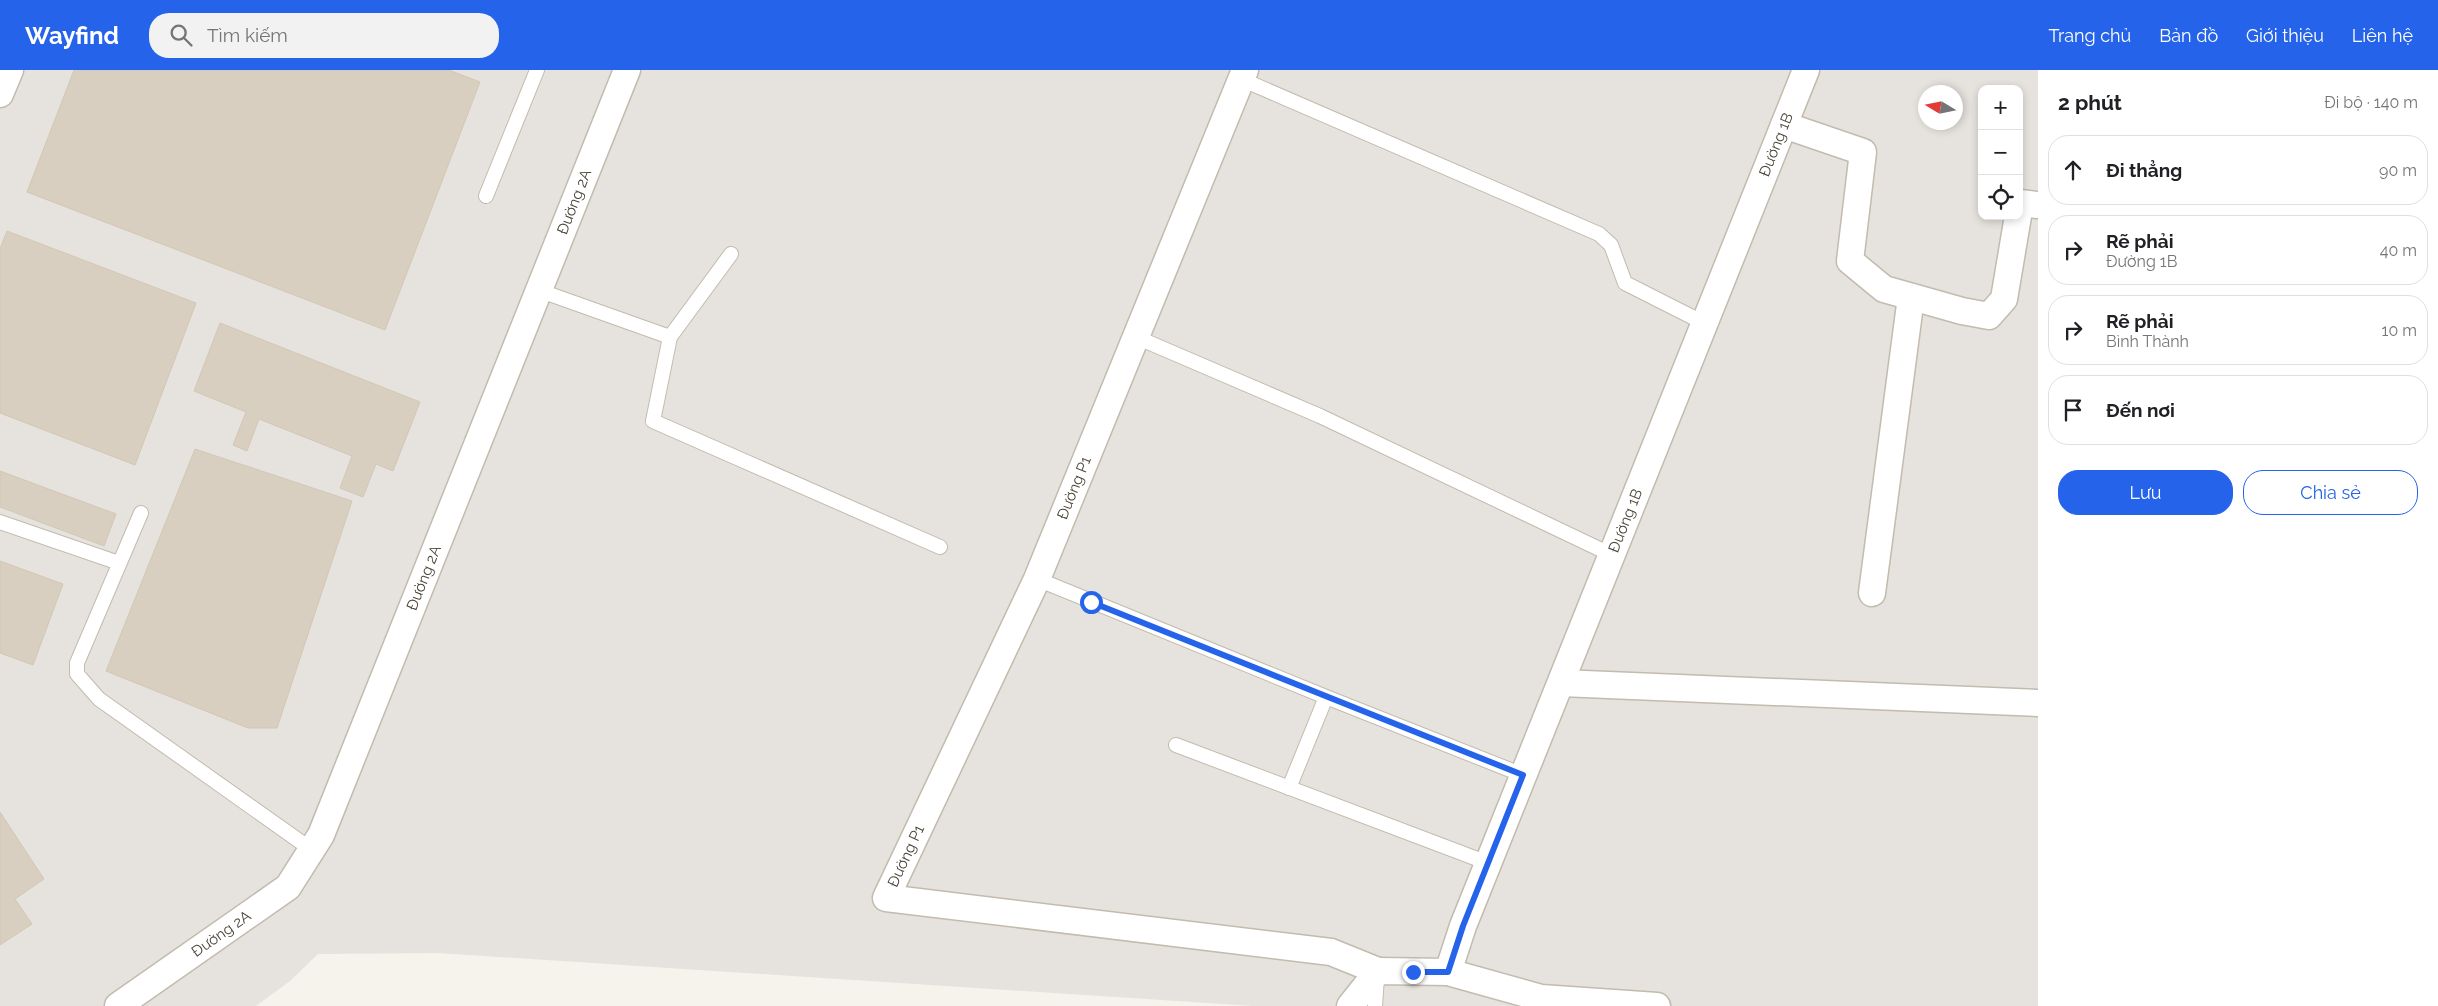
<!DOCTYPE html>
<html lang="vi">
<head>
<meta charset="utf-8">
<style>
  :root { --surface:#fff; --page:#f2f2f2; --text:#202124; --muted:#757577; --line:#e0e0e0; --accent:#2563eb }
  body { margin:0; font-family:Raleway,sans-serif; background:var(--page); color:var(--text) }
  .controls { position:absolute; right:15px; top:15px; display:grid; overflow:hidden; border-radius:10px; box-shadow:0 2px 8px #0003 }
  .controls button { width:45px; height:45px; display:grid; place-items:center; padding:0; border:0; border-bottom:1px solid var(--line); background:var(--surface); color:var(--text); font:25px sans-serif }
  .compass { position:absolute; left:1918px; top:15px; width:45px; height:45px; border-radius:50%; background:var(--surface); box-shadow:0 2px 8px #0003; rotate:280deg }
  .stop { position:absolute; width:15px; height:15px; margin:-11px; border:4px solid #2563eb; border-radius:50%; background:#fff }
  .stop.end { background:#2563eb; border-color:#fff; box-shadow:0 1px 5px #0008 }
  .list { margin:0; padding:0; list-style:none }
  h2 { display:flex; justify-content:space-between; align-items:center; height:65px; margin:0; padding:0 20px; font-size:21px }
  h2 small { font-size:16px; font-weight:400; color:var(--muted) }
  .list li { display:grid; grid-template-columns:32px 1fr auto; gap:15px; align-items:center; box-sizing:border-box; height:70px; margin:0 10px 10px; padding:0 10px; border:1px solid var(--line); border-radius:20px }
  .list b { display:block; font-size:19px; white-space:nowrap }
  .list p { margin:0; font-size:16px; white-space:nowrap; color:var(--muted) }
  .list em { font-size:16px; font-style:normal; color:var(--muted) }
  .actions { display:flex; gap:10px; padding:15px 20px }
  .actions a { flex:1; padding:11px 0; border:1px solid var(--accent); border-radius:20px; text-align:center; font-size:18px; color:var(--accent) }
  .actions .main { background:var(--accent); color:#fff }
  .icon { flex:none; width:28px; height:28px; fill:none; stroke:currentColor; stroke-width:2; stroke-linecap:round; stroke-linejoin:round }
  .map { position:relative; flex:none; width:2038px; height:936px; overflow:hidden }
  header { display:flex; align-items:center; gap:30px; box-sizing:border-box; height:70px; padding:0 25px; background:var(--accent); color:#fff }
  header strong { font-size:24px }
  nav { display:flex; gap:28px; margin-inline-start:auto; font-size:18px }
  .search { width:350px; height:45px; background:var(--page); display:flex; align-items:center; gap:12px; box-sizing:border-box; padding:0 18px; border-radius:20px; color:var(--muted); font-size:19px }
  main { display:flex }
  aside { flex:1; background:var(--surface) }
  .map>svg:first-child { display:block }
  .industrial { fill:#e6e2dd; fill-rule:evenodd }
  .building { fill:#d8cfc1; stroke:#d3c7b4 }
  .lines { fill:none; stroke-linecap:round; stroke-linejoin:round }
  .lane-casing { stroke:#c2bbae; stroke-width:16 }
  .street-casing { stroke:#c2bbae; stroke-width:29 }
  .lane { stroke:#fff; stroke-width:14 }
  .street { stroke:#fff; stroke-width:26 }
  .route { stroke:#2563eb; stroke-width:6 }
  .labels { text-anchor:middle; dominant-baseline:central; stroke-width:5; stroke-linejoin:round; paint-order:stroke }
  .street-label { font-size:15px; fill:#4b4439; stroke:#fff }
</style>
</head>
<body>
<header>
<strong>Wayfind</strong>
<div class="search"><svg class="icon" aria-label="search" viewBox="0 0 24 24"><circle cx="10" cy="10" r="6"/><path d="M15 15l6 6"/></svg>Tìm kiếm</div>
<nav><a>Trang chủ</a><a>Bản đồ</a><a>Giới thiệu</a><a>Liên hệ</a></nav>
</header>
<main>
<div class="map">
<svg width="2038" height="936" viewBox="0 0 2038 936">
  <rect width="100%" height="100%" fill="#f6f3ec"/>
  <path class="industrial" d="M0,0H2038V936H1253L438,883L318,884L290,911L256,936H0ZM1982,19H2019V146H1982ZM1926,22H1956V52H1926Z"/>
  <path class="building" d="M74,0H449L480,12L385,260L27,122Z
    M7,161L196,233L135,395L0,343V179Z
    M220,253L420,332L393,401L376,394L363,427L340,418L352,386L259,349L247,381L233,375L246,342L194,321Z
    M195,379L352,431L277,658H248L106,601Z
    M0,401L116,444L104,476L0,437Z
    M0,491L63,514L33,595L0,583Z
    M0,742L44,809L15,829L32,854L0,875Z"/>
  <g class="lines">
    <defs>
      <path id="lane" d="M1241,9L1599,164L1611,175L1625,213L1704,253
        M486,126L537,0
        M538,220L670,267L653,351L940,477
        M670,267L731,184
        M1136,267L1320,346L1612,485
        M141,443L77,593V604L99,629L312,780
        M0,452L119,493
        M1037,509L1326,627
        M1176,675L1488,793
        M1289,718L1326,627L1523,705
        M1375,936L1377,907"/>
      <g id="street">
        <path d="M1245,0L1037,509L886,828L1331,882L1378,901"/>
        <path d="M0,24L10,0"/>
        <path d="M1784,55L1863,82L1850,191L1884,219L1962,241L1989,246L2004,229L2018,146"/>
        <path d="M2019,137L2020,133L2038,135"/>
        <path d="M1872,523L1911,227"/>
        <path d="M1561,613L2038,633"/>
        <path id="s1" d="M1448,902L1463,856L1806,0"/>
        <path id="s2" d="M118,936L288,817L321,765L627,0"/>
        <path d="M1350,936L1378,901L1448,902L1541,928L1657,936"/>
      </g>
    </defs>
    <use href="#lane" class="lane-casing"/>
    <use href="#street" class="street-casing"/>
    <use href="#lane" class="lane"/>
    <use href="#street" class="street"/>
  </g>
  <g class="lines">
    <path class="route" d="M1091,532L1523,705L1463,856L1448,902H1413"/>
  </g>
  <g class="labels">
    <g class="street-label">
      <text stroke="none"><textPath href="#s1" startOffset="890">Đường 1B</textPath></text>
      <text stroke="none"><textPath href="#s2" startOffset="951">Đường 2A</textPath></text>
      <text transform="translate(1074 418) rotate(-68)">Đường P1</text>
      <text stroke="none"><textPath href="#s1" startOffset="485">Đường 1B</textPath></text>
      <text stroke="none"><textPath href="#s2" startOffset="546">Đường 2A</textPath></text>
      <text transform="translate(906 786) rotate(-65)">Đường P1</text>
      <text stroke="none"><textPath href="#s2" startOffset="126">Đường 2A</textPath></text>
    </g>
  </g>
</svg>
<div class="controls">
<button>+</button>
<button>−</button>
<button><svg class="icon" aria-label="locate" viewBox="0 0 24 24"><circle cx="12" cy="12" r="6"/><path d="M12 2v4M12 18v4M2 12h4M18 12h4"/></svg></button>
</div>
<svg class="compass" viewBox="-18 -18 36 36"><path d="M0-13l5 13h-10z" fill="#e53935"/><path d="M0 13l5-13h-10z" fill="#757577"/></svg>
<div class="stop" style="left:1091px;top:532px"></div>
<div class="stop end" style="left:1413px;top:902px"></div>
</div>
<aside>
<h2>2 phút<small>Đi bộ · 140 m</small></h2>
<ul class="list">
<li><svg class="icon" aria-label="ahead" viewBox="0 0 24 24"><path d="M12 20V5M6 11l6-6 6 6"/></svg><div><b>Đi thẳng</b></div><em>90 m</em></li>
<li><svg class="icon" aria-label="right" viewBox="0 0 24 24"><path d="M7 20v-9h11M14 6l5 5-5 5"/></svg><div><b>Rẽ phải</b><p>Đường 1B</p></div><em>40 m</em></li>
<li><svg class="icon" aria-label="right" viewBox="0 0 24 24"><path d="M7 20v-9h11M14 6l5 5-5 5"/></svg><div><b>Rẽ phải</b><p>Bình Thành</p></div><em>10 m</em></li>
<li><svg class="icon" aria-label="arrive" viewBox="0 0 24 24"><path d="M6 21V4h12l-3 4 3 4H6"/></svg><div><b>Đến nơi</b></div></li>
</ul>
<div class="actions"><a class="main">Lưu</a><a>Chia sẻ</a></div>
</aside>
</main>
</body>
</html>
